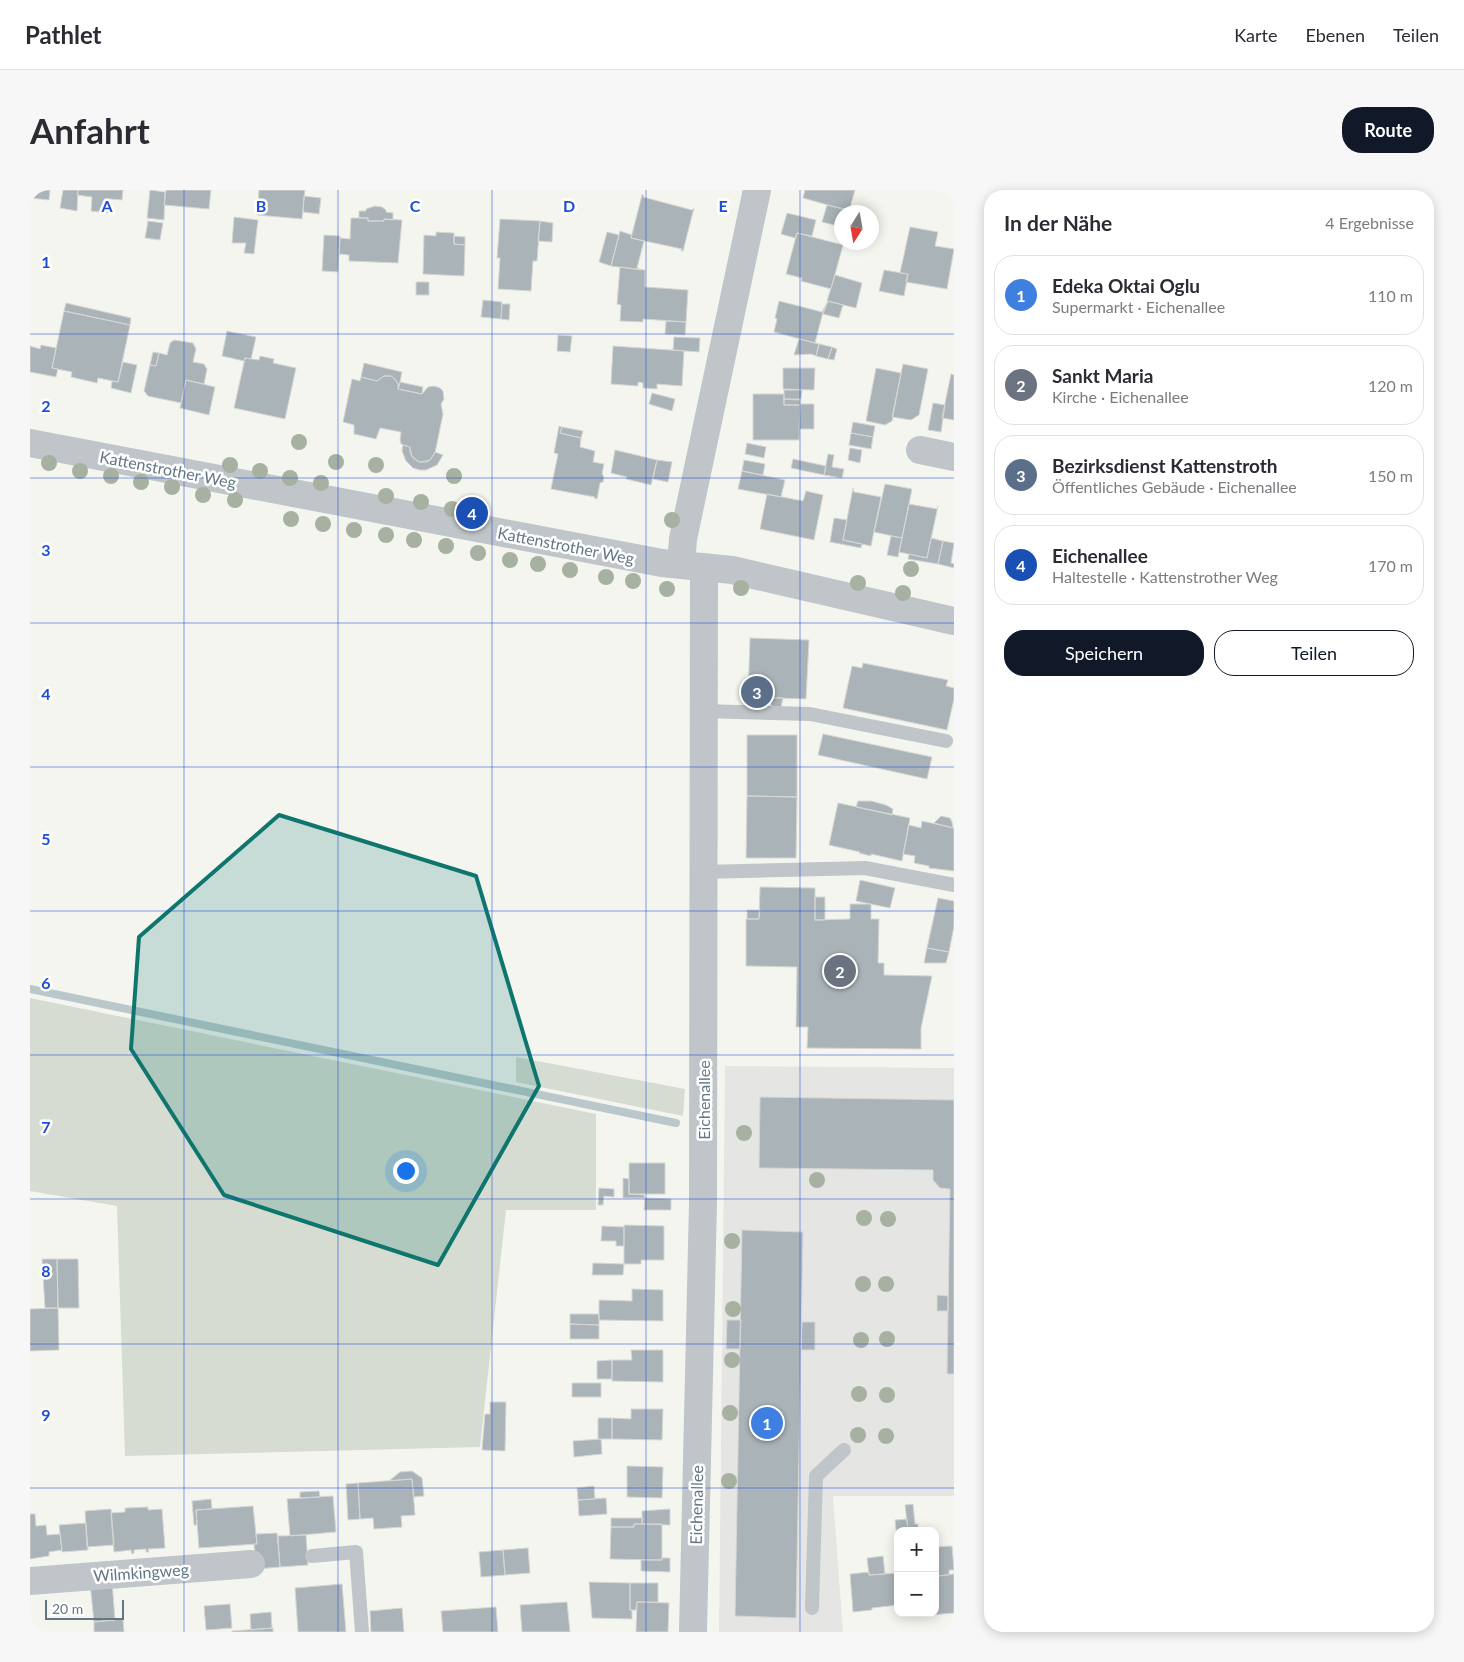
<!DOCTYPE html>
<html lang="de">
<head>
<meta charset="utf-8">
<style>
  :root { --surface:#fff; --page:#f7f7f7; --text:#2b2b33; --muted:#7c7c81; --line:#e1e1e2; --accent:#111827 }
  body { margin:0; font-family:Lato,sans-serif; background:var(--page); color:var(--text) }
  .controls { position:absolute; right:15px; bottom:15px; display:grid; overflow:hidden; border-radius:10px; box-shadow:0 2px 12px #0003 }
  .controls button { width:45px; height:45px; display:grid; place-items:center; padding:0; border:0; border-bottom:1px solid var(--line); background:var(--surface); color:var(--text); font:25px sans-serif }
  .compass { position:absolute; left:804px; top:15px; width:45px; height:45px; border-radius:50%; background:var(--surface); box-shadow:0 2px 12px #0003; rotate:191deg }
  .scale { position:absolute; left:15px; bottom:12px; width:79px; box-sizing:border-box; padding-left:5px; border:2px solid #617784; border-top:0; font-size:14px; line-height:18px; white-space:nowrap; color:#617784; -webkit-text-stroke:4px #fff; paint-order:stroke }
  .you { position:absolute; left:375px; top:980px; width:18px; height:18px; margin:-12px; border:4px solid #fff; border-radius:50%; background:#1a73e8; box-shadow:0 0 0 8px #1a73e833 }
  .badge { display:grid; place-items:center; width:32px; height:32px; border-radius:50%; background:var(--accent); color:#fff; font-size:16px; font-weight:700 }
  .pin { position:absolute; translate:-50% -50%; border:2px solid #fff; box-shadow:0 1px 5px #0006 }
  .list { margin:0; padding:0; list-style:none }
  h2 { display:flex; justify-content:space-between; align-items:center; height:65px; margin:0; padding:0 20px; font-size:21px }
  h2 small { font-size:16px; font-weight:400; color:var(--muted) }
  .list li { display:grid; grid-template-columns:32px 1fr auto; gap:15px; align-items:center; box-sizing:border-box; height:80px; margin:0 10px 10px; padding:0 10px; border:1px solid var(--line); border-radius:20px }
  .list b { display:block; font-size:19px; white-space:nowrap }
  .list p { margin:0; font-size:16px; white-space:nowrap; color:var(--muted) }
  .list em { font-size:16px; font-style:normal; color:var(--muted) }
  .actions { display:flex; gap:10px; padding:15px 20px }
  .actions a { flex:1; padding:11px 0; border:1px solid var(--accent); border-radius:20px; text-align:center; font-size:18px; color:var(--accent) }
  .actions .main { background:var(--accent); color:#fff }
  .map { position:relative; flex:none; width:924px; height:1442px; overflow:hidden; border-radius:20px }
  header { display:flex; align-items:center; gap:30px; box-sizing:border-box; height:70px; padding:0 25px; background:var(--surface); border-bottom:1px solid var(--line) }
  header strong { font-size:24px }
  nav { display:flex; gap:28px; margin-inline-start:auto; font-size:18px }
  .intro { display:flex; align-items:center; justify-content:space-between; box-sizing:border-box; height:120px; padding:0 30px }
  h1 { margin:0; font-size:35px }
  .button { padding:12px 22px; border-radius:20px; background:var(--accent); color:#fff; font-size:18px; font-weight:700 }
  main { display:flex; gap:30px; padding:0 30px }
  aside { flex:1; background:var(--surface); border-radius:20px; box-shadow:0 2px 12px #0003 }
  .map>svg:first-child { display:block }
  .built { fill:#e5e6e4 }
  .green { fill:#d6dcd1 }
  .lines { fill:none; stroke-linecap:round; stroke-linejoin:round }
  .stream { stroke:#bac8cc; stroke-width:8 }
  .building { fill:#aab4b8; stroke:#d6d6d3 }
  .service { stroke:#bfc5c8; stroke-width:14 }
  .minor { stroke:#bfc5c8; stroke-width:28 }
  .tree { fill:#a7b1a1 }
  .marked { fill:#0f766e; fill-opacity:0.2; stroke:#0f766e; stroke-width:4; stroke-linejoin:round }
  .grid { fill:none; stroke:#1d4ed8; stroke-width:1; stroke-opacity:0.55 }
  .labels { text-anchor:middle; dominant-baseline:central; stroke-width:5; stroke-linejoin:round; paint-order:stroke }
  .street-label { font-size:16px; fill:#617784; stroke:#fff }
  .grid-label { font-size:16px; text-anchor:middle; font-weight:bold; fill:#1d4ed8; stroke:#fff; stroke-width:5; stroke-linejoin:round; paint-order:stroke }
</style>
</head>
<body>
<header>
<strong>Pathlet</strong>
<nav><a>Karte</a><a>Ebenen</a><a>Teilen</a></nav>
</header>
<div class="intro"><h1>Anfahrt</h1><a class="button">Route</a></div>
<main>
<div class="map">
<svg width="924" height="1442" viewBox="0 0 924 1442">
  <rect width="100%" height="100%" fill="#f5f5f0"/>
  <path class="built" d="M695,876L924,878V1306H803L813,1442H689Z"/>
  <path class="green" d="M0,808L566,924V1020H476L450,1257L95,1266L87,1016L0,1001Z
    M486,867L655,899L653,926L486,892Z"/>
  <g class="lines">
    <path class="stream" d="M0,799L646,933"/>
  </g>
  <path class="building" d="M0,0H20L19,10L0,8Z
    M33,0H48L47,21L30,18Z
    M48,0H93L92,10L80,9L78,23L61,21L62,7L47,5Z
    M120,0L135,2L134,30L117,28Z
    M136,0H181L179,19L134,15Z
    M229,0H275L272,29L227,25Z
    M775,0H825L819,21L773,8Z
    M612,5H614L613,7L662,20L664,18L653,61H651L652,59L601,48Z
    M274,6L291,8L289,24L273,22Z
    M797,15L825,21V22H812V37L792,32Z
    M345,16L352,17L356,20V22L363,23V30L354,29V31H338V28H329V21H336V19Z
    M757,23L786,30L782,46L767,43L765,48L751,44Z
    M204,27L228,30L224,64L214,63L216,53H202Z
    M321,28H338V31H354V29L372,30L368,73L319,71V65L309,64L310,48L320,49Z
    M470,29L510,31L507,71H503L501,101L468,99L470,68H467Z
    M118,31L133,33L130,50L115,48Z
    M510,31L523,33L522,52L508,51Z
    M880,37L908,42L905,56L924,59L917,99L876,92L878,84L870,83Z
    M590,41L602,45L601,48L614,51L607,78L611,80L581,76Z
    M406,42L424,43V54L435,55L434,86L393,84L394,45L406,46Z
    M577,42L589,45L581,76L569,72Z
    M767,43L813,55L801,99L771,91L772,88L756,84Z
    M294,45L310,46L308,82L292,81Z
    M424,46L435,47V55L424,54Z
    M590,77L615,80V97L658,100L656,132L613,129V132L590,131L591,115L587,114Z
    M854,80L878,84L874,106L849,101Z
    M805,85L832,93L826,118L797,111Z
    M386,92H399V105H386Z
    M453,110L472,112L471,129L451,127Z
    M749,111L792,122L798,111L793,122L785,153L744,142L747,129L745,128Z
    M798,111L813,115L809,128L793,124Z
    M36,113L101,128L100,135L34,121Z
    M472,114H480L479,130L471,129Z
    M34,121L100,135L88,192L68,188L67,193L41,187L42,182L22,178Z
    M636,131L656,132L655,145L635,144Z
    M197,141L226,147L221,169L215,168L214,171L192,166Z
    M528,145L542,146L540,162L527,161Z
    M644,147L670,148L669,162L643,160Z
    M769,149L789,154L786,166L781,164L764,165Z
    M144,150L163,153L166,159L163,172L174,174L177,179L174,194L156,190L151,213L118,206L114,201L120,175L126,176L129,163L137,165L140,153Z
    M789,154L802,157L798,169L786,166Z
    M11,155L26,158L22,178L28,179L26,187L0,182V156L10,159Z
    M583,156L654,161L652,196L627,194V199L613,198V193L608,192V196L581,194Z
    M802,157L807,159L804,170L798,169Z
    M123,162L129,163L126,176L120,175Z
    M230,166L244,169L243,173L266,178L255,229L204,218L215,168L229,170Z
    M93,172L107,175L101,203L81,198L82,191L88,192Z
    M334,173L372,182L369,197L366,190L361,186H354L347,191L331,187Z
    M873,174L898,179L889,225L881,230L862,227Z
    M753,178H785L784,200L753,199Z
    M846,178L871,183L862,231L855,235L836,231Z
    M921,184L924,185V230L912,228Z
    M354,186H361L365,189L368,194V199L392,204L398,197L404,196L410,198L413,201L414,209L411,214L413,224L405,263L401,269L397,272H389L383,268L380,263V257L371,254L370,250L371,242L350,238L346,249L324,244V235L313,232L322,189L330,191L331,187L347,191Z
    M156,190L185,197L179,225L150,218Z
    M370,192L393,197L392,204L368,199Z
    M754,200H772L771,209H754Z
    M622,203L645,209L642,221L619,214Z
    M723,204H754V215H770L769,250H723Z
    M754,209L770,210V215H754Z
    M903,213L915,215L911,242L898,240Z
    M770,214H784V239H769Z
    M823,232L845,236L843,247L821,243Z
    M529,236L532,237L530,243L551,248L550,257L565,261L563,272L574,274L572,284L574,287L573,292L570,293L567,309L564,308L565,307L521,299L528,264L524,263Z
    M532,237L553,241L551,248L530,243Z
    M821,243L843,247L841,259L819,255Z
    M717,253L736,257L734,268L715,264Z
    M373,255L380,257L382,266L389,272L400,270L405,262L413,265L407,275L396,280H390L383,278L376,271L372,261Z
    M820,258L832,260L830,273L818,270Z
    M585,260L627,270L621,295L596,289L597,287L581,283Z
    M798,264L804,265L802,277L814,279L812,288L794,285Z
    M763,269L796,276L794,285L761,278Z
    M627,270L642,272L638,292L623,289Z
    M714,270L735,274L733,285L712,281Z
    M712,281L755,290L751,307L708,299Z
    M855,294L882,299L872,348L844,342Z
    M823,298L824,302L851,307L841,356L813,350Z
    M776,301L793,305L784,350L730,339L737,304L773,311Z
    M879,314L907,319L908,316L897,368L869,362Z
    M804,328L817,330L813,350L832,354L831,358L800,352Z
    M861,346L872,348L868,367L857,365Z
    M901,348L913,351L908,374L878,369L879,364L897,368Z
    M913,351L924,353L921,373L924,374V378L908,374Z
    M720,448L779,450L776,509L718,507Z
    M833,473L918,490L916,496L924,498V509L917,540L813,518L822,476L832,478Z
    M741,508H753L751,517H743L741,514Z
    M793,544L902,567L897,589L788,565Z
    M717,545H767V607L717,606Z
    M717,606L767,607L766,668H716Z
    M828,611H841L856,615L863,619L862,625L826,617Z
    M808,613L880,628L872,671L841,664V666L829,663L830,662L799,655Z
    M911,626L920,628L922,632L923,638L904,633Z
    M892,631L924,638V681L899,678V676L884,673L885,666L873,664L879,635L891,638Z
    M830,690L865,698L860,718L826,711Z
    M730,697L785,698V730L820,729V714H841V729H849L848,773H854V785L902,786L891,838V859L777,858L778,837H766L767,777L716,776V729H729Z
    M785,707H795V730H785Z
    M908,708L924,711V736L919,762L897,758Z
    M717,720H730L729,729H717Z
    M897,758L919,762L916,773H894Z
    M730,907L924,910V1184H917L920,999L910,998L903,990V980L729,978Z
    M599,973H635V1004H599Z
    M593,988L599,989V1004L614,1005L615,1008H593Z
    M569,998L584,999V1007L574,1006L573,1015H568Z
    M615,1008L641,1009V1020H614Z
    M594,1035L634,1036V1070H611V1074H594Z
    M572,1036L594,1037V1056H586V1051H571Z
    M712,1040L773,1042L766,1428L705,1426Z
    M12,1069H27L28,1118H15Z
    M27,1069H48L49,1118H28Z
    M563,1073L594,1074L593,1085H562Z
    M602,1099L633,1100V1131L569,1130V1110L602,1111Z
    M907,1105L918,1106V1121H907Z
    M28,1118L29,1160L0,1161V1119Z
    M540,1124H569V1135L540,1134Z
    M697,1130H711L710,1159H696Z
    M772,1132H785V1160H771Z
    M540,1134L569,1135V1149H540Z
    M601,1160H633V1192L582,1191V1170H602Z
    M582,1170V1189H567V1171Z
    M542,1193H571V1207H542Z
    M460,1212H476L475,1261L452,1260L455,1224H460Z
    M601,1219H633L632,1250L582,1249V1228L601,1229Z
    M568,1228H582V1249H568Z
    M571,1249L572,1264L544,1267L543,1251Z
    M597,1276L633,1277L632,1308L597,1307Z
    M382,1281L392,1288L394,1306L384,1307L382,1289L359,1291L370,1282Z
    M382,1289L385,1325L371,1326L372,1337L344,1339L343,1328L330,1329L328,1293Z
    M328,1293L330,1329L318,1330L316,1294Z
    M564,1296L565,1309L548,1310L547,1298Z
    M289,1301L290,1307L270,1308V1302Z
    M303,1306L306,1342L260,1346L257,1309Z
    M576,1308L577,1324L549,1326L548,1310Z
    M181,1309L182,1319L166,1320L167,1335H164L162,1311Z
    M883,1314L885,1334H888V1341H878L875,1315Z
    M223,1316L227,1354L169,1358L166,1320Z
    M118,1317V1320L132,1319L135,1358L118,1359L119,1362H116V1359L104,1360V1363L102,1364L101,1360L84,1362L81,1323L95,1322V1318H97Z
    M81,1319L84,1355L57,1357L55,1321Z
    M640,1319V1335L612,1334V1321Z
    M0,1324H5L6,1336L16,1335L17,1345L30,1344L32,1360L19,1362V1366L0,1369Z
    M581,1328H613L612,1334H604V1337H581Z
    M877,1329L878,1341H868L867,1349L865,1330Z
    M56,1333L58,1360L32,1362L29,1335Z
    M604,1334H632V1370L580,1369L581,1337H604Z
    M247,1343L250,1377L226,1379L224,1354H227L226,1344Z
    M276,1345L278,1375L250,1377L248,1346Z
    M922,1356L924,1380H919V1385L909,1386L908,1382H906L905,1357Z
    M498,1358L500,1383L475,1385L473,1360Z
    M473,1360L475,1385L451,1387L449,1362Z
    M853,1366L855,1384L839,1385L837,1368Z
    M632,1368H640V1382L611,1381V1370H632Z
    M839,1382V1385L868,1383V1415L842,1418V1420L823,1422L820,1384Z
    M924,1384V1423L901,1425L900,1423H905V1386Z
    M82,1391L85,1430L64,1432L60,1393Z
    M559,1392L600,1393V1420H602V1429L562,1428Z
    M600,1393H628V1412H607L606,1420H600Z
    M312,1394L316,1442H268L265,1398Z
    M537,1412L540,1442H492L490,1415Z
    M607,1412L639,1413L638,1442H606Z
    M200,1414L202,1438L176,1440L174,1416Z
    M466,1417L468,1442H413L411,1421Z
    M372,1418L374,1442H341L340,1421Z
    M241,1422L242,1438L221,1440L220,1424Z
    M93,1429L94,1442H64V1432Z
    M243,1438V1442H202V1441Z"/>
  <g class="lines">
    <path class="service" d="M673,521L780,524L916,551
      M673,682L835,678L924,695
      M282,1366L326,1362L332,1442
      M782,1418L786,1286L814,1260"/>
    <path class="minor" d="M0,253L632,373L702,380L924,431
      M890,260L924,267
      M651,375L653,349L727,0
      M0,1391L221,1374
      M663,1442L673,1013L674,377"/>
  </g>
  <g class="tree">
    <circle cx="269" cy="252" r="8"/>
    <circle cx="306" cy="272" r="8"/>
    <circle cx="19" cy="273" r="8"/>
    <circle cx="200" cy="275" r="8"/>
    <circle cx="346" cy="275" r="8"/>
    <circle cx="50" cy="281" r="8"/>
    <circle cx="230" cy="281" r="8"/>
    <circle cx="81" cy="286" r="8"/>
    <circle cx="424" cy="286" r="8"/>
    <circle cx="260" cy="288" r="8"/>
    <circle cx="111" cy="292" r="8"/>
    <circle cx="291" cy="293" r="8"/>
    <circle cx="142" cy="297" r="8"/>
    <circle cx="173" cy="305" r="8"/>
    <circle cx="356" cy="306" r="8"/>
    <circle cx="205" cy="310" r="8"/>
    <circle cx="391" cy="312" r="8"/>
    <circle cx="422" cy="319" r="8"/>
    <circle cx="261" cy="329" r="8"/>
    <circle cx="642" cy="330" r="8"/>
    <circle cx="293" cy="334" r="8"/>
    <circle cx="324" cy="340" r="8"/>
    <circle cx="356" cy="345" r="8"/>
    <circle cx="384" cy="350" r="8"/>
    <circle cx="416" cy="356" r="8"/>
    <circle cx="448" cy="363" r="8"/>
    <circle cx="480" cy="370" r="8"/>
    <circle cx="508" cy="374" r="8"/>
    <circle cx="881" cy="379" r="8"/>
    <circle cx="540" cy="380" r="8"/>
    <circle cx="576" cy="387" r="8"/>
    <circle cx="603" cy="391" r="8"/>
    <circle cx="828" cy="393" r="8"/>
    <circle cx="711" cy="398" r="8"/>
    <circle cx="637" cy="399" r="8"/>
    <circle cx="873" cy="403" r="8"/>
    <circle cx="714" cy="943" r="8"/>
    <circle cx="787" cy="990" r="8"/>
    <circle cx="834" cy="1028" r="8"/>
    <circle cx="858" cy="1029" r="8"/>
    <circle cx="702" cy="1051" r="8"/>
    <circle cx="833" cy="1094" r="8"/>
    <circle cx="856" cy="1094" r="8"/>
    <circle cx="703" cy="1119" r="8"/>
    <circle cx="857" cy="1149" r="8"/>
    <circle cx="831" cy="1150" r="8"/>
    <circle cx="702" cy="1170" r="8"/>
    <circle cx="829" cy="1204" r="8"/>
    <circle cx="857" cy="1205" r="8"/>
    <circle cx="700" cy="1223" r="8"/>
    <circle cx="828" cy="1245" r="8"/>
    <circle cx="856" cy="1246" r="8"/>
    <circle cx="699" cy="1291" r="8"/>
  </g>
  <path class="marked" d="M249,625L446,686L509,896L408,1075L194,1005L101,859L109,747Z"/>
  <path class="grid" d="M154,0V1442M308,0V1442M462,0V1442M616,0V1442M770,0V1442M0,144H924M0,288H924M0,433H924M0,577H924M0,721H924M0,865H924M0,1009H924M0,1154H924M0,1298H924"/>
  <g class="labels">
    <g class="street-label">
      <text transform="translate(138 279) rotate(11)">Kattenstrother Weg</text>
      <text transform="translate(536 355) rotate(11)">Kattenstrother Weg</text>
      <text transform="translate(673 910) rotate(-90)">Eichenallee</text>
      <text transform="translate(666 1315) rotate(-89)">Eichenallee</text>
      <text transform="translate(111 1382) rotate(-4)">Wilmkingweg</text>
    </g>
  </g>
  <g class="grid-label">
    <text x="77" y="22">A</text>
    <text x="231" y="22">B</text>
    <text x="385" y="22">C</text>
    <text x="539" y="22">D</text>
    <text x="693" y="22">E</text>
    <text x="16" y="78">1</text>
    <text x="16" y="222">2</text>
    <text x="16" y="366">3</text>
    <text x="16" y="510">4</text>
    <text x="16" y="655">5</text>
    <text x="16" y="799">6</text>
    <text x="16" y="943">7</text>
    <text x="16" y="1087">8</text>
    <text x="16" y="1231">9</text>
  </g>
</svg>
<div class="controls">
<button>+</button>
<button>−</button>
</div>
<svg class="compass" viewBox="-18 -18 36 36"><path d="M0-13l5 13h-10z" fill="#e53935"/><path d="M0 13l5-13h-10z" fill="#7c7c81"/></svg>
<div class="scale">20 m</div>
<div class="you"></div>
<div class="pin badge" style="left:737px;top:1233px;background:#3f7fe0">1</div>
<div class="pin badge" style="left:810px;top:781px;background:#6b7280">2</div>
<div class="pin badge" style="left:727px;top:502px;background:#5c6f8a">3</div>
<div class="pin badge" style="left:442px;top:323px;background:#1a4fb4">4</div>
</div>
<aside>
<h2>In der Nähe<small>4 Ergebnisse</small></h2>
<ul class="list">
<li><span class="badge" style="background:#3f7fe0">1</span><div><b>Edeka Oktai Oglu</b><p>Supermarkt · Eichenallee</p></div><em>110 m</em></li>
<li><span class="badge" style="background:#6b7280">2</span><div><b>Sankt Maria</b><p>Kirche · Eichenallee</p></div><em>120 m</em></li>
<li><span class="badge" style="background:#5c6f8a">3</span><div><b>Bezirksdienst Kattenstroth</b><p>Öffentliches Gebäude · Eichenallee</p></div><em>150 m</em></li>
<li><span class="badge" style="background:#1a4fb4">4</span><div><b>Eichenallee</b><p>Haltestelle · Kattenstrother Weg</p></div><em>170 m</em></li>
</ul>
<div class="actions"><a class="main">Speichern</a><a>Teilen</a></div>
</aside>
</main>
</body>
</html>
